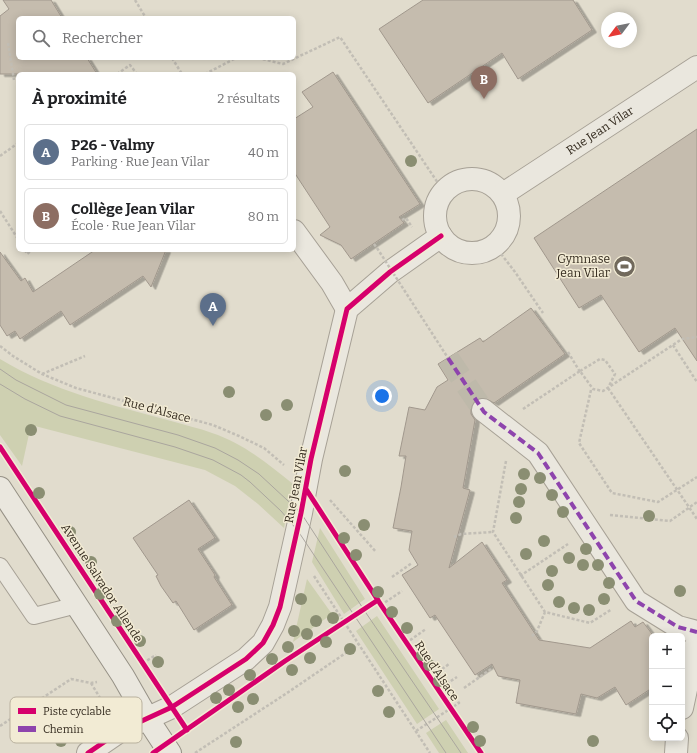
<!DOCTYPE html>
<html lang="fr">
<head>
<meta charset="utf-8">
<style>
  :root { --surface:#fff; --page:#f6f6f6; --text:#202124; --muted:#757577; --line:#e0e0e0; --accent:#ea580c }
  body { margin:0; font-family:Bitter,serif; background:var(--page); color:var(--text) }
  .controls { position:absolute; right:12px; bottom:12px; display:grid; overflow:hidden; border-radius:6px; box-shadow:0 2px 10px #0003 }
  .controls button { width:36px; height:36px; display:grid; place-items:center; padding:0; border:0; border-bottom:1px solid var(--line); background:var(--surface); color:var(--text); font:20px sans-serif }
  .compass { position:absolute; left:601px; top:12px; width:36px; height:36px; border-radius:50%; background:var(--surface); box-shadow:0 2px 10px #0003; rotate:238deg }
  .you { position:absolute; left:382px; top:396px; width:14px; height:14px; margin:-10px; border:3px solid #fff; border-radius:50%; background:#1a73e8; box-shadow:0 0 0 6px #1a73e833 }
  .badge { display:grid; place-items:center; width:26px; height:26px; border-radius:50%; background:var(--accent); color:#fff; font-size:13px; font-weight:700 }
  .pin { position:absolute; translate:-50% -33px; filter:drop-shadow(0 1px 2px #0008) }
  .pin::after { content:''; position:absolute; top:21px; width:14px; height:12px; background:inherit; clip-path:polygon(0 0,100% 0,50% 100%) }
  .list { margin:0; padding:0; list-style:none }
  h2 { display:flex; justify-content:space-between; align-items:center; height:52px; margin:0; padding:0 16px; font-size:17px }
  h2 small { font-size:13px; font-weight:400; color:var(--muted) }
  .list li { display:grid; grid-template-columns:26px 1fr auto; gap:12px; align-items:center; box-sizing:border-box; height:56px; margin:0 8px 8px; padding:0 8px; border:1px solid var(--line); border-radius:6px }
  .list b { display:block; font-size:15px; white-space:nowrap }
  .list p { margin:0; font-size:13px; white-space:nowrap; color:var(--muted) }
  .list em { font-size:13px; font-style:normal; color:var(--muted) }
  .icon { flex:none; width:22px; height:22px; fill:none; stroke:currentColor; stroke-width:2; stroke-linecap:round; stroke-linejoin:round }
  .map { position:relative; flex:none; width:697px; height:753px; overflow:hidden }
  .search { position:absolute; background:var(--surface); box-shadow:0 2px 10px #0003; left:16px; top:16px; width:280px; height:44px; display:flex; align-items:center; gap:10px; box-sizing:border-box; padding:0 14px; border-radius:6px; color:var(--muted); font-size:15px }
  .panel { position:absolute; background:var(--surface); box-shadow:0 2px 10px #0003; left:16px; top:72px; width:280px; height:180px; border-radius:6px }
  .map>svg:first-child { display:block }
  .green { fill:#ced0b1 }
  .building { fill:#c5bcae; stroke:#a1988d; filter:url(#shadow) }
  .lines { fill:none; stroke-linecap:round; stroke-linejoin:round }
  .street-tunnel { stroke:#beb9aa; stroke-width:22; stroke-dasharray:22 11; stroke-linecap:butt }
  .lane-casing { stroke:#a7a196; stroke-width:18 }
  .street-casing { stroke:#a7a196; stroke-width:24 }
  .secondary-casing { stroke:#969186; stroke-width:24 }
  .path { stroke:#c2beb5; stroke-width:2.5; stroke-dasharray:3 2; stroke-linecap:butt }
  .lane { stroke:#eae7de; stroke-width:16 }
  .street { stroke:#eae7de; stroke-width:22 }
  .secondary { stroke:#eae7de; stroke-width:22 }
  .tram { stroke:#aaa69e; stroke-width:1 }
  .path-bridge { stroke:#c2beb5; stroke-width:2.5; stroke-dasharray:3 2; stroke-linecap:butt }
  .quiet { stroke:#8e44ad; stroke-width:4; stroke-dasharray:8 4; stroke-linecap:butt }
  .cycleway-casing { stroke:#f2ebd4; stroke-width:8 }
  .cycleway { stroke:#d6006c; stroke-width:5 }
  .tree { fill:#8a8e72 }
  .labels { text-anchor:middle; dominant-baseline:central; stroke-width:3; stroke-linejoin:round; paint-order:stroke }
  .street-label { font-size:12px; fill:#342b1f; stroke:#f2ebd4 }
  .poi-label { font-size:12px; fill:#342b1f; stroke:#f2ebd4; text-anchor:end }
  .key { fill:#f2ebd4; stroke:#b9b19e; stroke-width:1 }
  .key-label { font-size:11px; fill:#342b1f }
</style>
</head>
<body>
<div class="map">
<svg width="697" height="753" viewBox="0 0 697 753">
  <defs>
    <filter id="shadow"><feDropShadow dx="4.5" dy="2.5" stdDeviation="0" flood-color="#0004"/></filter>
  </defs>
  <rect width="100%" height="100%" fill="#e1dccd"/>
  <path class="green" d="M0,359C53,391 112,405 171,421C184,425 199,428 212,433C243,443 268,464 293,484L284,528L258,504L235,486L205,470L31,425L22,466L0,435Z
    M320,528L365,599L344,614L312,562Z
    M307,579L332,614L293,642Z
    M377,616L439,709L417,724L356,631Z
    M446,720L468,753H439L426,733Z"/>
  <path class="building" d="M3,0H51L62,18H18V58H87L97,74H0V16L9,9Z
    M423,0H573L592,30L518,79L502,53L428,103L379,29Z
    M333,72L420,204L399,217L404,223L351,259L341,245L320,235L330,227L294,172V119L313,107L302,92Z
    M697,129V361L675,328L639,352L601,295L579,308L534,238Z
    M95,250H166L151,287L143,276L70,325L61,311L20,339L15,331L7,336L0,325V252L21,281L25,278L33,292Z
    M531,308L565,354L494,403L484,398L478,399L473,403L471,409V414L475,420L463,488L470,490L449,568L482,542L507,580L502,583L539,640L590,648L631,621L635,627L643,622L652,634V688L626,705L615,687L597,698L581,694L576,714L516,703L520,680L498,676L492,664L475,675L435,615L430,618L402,575L418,565L409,550L412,531L393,528L401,487L406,456H399L409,407L425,410L437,387L448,380L438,364L480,338L483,342Z
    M189,500L215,538L198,549L215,575L214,577L232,605L194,630L176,601L173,603L161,586L156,576L158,575L133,538Z"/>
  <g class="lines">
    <path class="street-tunnel" d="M448,358L483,410"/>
    <defs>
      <path id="lane" d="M0,566L34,616L77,605"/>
      <g id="street">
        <circle cx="472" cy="216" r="37"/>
        <path id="s1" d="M503,194L697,67"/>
        <path d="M294,231L332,283L347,309"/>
        <path d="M483,410L538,453L636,601L678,627L697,632"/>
        <path d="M682,708L695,647"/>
        <path d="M88,753L120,731L172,707L246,659L263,643L273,625L280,607L301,513L311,459L347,309L390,272L441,236"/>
        <path d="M676,753L677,738"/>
      </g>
      <path id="secondary" d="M0,488L123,676L147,718L170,753"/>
    </defs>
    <use href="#lane" class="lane-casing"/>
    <use href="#street" class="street-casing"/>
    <use href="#secondary" class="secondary-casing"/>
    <path class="path" d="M135,0L146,18
      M8,43L14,80
      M172,58L182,74
      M258,58L283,64L340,37L444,192
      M117,74L130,65L137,74
      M205,74L236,58
      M0,156L18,143
      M0,211L18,239
      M402,220L406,218L412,227
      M374,244L377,248
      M495,246L515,272L543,313
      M25,250L27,254L32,250
      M673,345L697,382
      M0,346L13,356L42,374L76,388L213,425L239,436L264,448L284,465
      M568,352L580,372
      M580,371L600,359L605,360L615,374L609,386
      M42,374L85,356
      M608,388L697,519
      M591,390L579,443L612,493L658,502L697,477
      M523,409L580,371L593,389L603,391L682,339L697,337
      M506,461L493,532L545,612L590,623L612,609
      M330,500L376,552
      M610,515L670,521L697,502
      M454,537L461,534L493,532
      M314,576L430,753
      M520,576L568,544
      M392,577L412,563
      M378,600L481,753
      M381,605L402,591
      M532,636L537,631L545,612
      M406,643L426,629
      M143,663L156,655
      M430,678L449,664
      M91,683L108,711
      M464,688L491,669
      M0,726L71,679L91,683L97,682
      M416,731L459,703L446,684L457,677
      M195,753L287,693L359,644"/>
    <use href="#lane" class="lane"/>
    <use href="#street" class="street"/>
    <use href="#secondary" class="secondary"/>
    <path class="tram" d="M0,369L16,380L66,405L178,435L215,448L238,460L259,474L301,513L364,610L461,753
      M0,384L25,399L60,416L175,447L213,460L241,475L250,482L281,511L298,531L446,753"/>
    <path class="path-bridge" d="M377,248L448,358"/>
    <path class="quiet" d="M448,358L484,412L538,453L636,601L678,627L697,632"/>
    <defs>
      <path id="cycleway" d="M0,447L187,730
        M306,489L381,605L481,753
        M88,753L120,731L172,707L246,659L263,643L273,625L280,607L301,513L311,459L347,309L390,272L441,236
        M153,753L285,661L378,600"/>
    </defs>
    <use href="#cycleway" class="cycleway-casing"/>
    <use href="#cycleway" class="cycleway"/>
  </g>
  <g class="tree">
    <circle cx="411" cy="161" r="6"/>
    <circle cx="229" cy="392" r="6"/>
    <circle cx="287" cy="405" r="6"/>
    <circle cx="266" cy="415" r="6"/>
    <circle cx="31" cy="430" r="6"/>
    <circle cx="345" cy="471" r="6"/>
    <circle cx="524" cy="474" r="6"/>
    <circle cx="540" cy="478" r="6"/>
    <circle cx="521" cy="489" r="6"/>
    <circle cx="39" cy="493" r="6"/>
    <circle cx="552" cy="495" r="6"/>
    <circle cx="519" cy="502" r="6"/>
    <circle cx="563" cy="512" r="6"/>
    <circle cx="649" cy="516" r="6"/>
    <circle cx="516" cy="518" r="6"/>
    <circle cx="364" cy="525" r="6"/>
    <circle cx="70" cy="532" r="6"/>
    <circle cx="344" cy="538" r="6"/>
    <circle cx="544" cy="541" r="6"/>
    <circle cx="586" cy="549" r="6"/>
    <circle cx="526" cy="554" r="6"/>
    <circle cx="356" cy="555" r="6"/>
    <circle cx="569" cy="558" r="6"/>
    <circle cx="91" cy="562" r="6"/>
    <circle cx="583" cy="565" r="6"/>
    <circle cx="598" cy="565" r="6"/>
    <circle cx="552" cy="571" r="6"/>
    <circle cx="609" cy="583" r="6"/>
    <circle cx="548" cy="585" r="6"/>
    <circle cx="680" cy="591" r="6"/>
    <circle cx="378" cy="592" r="6"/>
    <circle cx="100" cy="594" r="6"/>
    <circle cx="301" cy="599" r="6"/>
    <circle cx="604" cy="599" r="6"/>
    <circle cx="559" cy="602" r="6"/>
    <circle cx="574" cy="608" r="6"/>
    <circle cx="589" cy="610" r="6"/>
    <circle cx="392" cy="612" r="6"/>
    <circle cx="333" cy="618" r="6"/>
    <circle cx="117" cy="621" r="6"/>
    <circle cx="316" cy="621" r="6"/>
    <circle cx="407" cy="628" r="6"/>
    <circle cx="294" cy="631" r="6"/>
    <circle cx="307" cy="634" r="6"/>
    <circle cx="140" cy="641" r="6"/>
    <circle cx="326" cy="642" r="6"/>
    <circle cx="288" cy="647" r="6"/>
    <circle cx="350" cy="649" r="6"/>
    <circle cx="422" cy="655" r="6"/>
    <circle cx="310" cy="658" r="6"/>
    <circle cx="272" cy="659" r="6"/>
    <circle cx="158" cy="662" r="6"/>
    <circle cx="429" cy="665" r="6"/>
    <circle cx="292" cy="670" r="6"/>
    <circle cx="250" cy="675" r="6"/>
    <circle cx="439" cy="681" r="6"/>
    <circle cx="229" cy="690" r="6"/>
    <circle cx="378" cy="691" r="6"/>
    <circle cx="216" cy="698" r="6"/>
    <circle cx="253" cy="699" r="6"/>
    <circle cx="238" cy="707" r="6"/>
    <circle cx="389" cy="712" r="6"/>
    <circle cx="473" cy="727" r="6"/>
    <circle cx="61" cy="741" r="6"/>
    <circle cx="480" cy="741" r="6"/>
    <circle cx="593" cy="741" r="6"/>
    <circle cx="236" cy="742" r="6"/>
  </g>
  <defs>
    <symbol id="stadium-disc" viewBox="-11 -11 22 22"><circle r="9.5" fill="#71695c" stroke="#f2ebd4"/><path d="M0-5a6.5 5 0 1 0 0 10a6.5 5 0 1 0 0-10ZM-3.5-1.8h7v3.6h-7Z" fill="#fff"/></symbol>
  </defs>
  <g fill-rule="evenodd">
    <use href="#stadium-disc" x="612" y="254" width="25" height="25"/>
  </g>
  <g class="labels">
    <g class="street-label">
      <text stroke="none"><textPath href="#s1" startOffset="116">Rue Jean Vilar</textPath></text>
      <text transform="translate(157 410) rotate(15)">Rue d'Alsace</text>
      <text transform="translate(296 485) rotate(-79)">Rue Jean Vilar</text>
      <text transform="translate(102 583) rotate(57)">Avenue Salvador Allende</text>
      <text transform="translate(437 671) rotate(56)">Rue d'Alsace</text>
    </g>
    <g class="poi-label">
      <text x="610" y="259">Gymnase<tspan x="610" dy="14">Jean Vilar</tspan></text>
    </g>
  </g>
  <rect x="10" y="697" width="132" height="46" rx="6" class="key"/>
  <rect x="18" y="708" width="18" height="6" fill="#d6006c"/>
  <rect x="18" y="726" width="18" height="6" fill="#8e44ad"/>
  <g class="key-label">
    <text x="43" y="715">Piste cyclable</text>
    <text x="43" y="733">Chemin</text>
  </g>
</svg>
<div class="controls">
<button>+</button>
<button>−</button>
<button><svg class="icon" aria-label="locate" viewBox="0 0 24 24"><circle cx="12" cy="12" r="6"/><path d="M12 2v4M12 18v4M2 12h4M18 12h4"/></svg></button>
</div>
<svg class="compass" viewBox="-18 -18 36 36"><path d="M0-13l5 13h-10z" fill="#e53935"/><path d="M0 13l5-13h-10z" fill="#757577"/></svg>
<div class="you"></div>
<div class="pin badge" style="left:213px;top:326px;background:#5c6f8a">A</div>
<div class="pin badge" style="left:484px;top:99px;background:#8d6e63">B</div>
<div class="search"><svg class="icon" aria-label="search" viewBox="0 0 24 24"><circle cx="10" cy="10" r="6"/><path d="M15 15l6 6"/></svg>Rechercher</div>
<section class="panel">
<h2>À proximité<small>2 résultats</small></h2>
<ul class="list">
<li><span class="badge" style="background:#5c6f8a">A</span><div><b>P26 - Valmy</b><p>Parking · Rue Jean Vilar</p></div><em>40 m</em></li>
<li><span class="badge" style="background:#8d6e63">B</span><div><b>Collège Jean Vilar</b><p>École · Rue Jean Vilar</p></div><em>80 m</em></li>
</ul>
</section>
</div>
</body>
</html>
